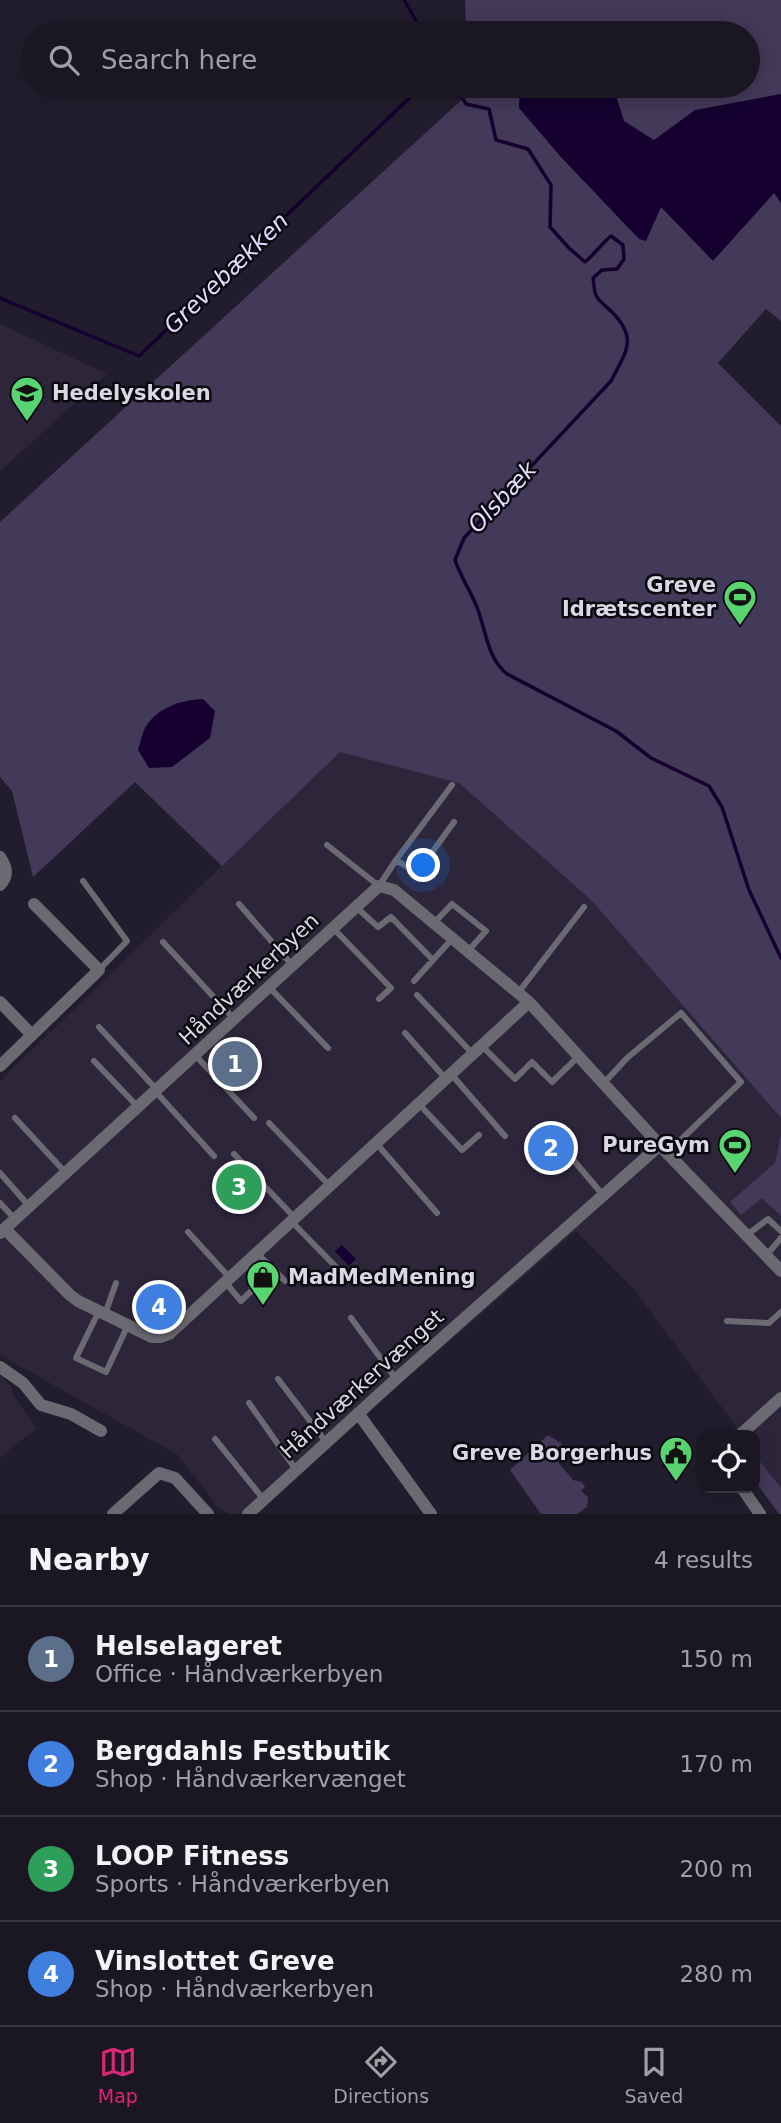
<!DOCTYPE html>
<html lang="en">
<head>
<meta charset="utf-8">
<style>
  :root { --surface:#1a1622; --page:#27232f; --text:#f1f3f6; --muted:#9f9fa5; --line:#383540; --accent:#db2777 }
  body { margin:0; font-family:"DejaVu Sans",sans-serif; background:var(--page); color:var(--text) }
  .controls { position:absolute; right:21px; bottom:21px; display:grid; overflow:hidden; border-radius:14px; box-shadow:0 4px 18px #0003 }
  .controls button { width:63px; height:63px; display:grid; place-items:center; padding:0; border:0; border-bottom:2px solid var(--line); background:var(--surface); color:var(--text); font:35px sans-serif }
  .you { position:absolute; left:424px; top:866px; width:24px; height:24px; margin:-18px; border:5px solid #fff; border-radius:50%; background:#1a73e8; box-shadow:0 0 0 10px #1a73e833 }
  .badge { display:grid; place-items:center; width:46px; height:46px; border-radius:50%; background:var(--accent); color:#fff; font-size:23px; font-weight:700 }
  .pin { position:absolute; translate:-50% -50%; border:4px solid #fff; box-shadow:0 2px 7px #0006 }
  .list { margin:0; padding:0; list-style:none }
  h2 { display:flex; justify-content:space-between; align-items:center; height:91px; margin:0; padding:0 28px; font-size:30px }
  h2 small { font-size:23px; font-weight:400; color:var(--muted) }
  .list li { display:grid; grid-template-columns:46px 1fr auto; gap:21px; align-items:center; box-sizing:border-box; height:105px; padding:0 28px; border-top:2px solid var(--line) }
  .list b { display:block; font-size:26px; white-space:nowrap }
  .list p { margin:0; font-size:23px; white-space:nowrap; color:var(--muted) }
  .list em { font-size:23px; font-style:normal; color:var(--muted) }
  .icon { flex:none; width:38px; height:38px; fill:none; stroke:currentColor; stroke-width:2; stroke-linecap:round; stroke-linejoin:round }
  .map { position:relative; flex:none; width:781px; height:1514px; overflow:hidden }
  .search { position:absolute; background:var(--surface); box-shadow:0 4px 18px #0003; left:21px; right:21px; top:21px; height:77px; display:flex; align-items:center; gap:18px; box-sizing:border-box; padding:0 24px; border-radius:38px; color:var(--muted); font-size:26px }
  .sheet { height:511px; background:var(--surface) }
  nav { display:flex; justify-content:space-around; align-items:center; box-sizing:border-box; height:98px; border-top:2px solid var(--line); background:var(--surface); font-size:19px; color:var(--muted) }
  nav a { display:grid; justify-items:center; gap:4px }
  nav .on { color:var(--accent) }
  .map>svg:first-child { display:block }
  .built { fill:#2d263b }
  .green { fill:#433959 }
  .water { fill:#15002f }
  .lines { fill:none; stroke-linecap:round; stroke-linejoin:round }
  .stream { stroke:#15002f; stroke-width:3.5 }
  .lane { stroke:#6b6972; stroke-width:6 }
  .street { stroke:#6b6972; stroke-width:12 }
  .labels { text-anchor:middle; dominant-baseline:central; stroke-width:5; stroke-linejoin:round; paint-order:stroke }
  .poi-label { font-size:21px; font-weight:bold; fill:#dbd8e4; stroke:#0b0910; text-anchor:end }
  .street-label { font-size:21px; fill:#dbd8e4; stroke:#0b0910 }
  .water-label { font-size:23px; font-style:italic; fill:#e5dcff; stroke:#0b0910 }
</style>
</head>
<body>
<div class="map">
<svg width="781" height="1514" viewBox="0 0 781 1514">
  <rect width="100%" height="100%" fill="#221d2e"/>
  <path class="built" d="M0,324L107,374L0,471Z
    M340,751L459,783L592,901L781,1118V1134L775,1163L762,1197L781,1216V1488L755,1455V1435H740L732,1421L634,1289L576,1231L251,1514H229L218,1507L178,1455L0,1355V1081Z
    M0,1373L13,1390L11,1392L37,1428L0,1457Z"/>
  <path class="green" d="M465,0H781V321L766,309L718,363L781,426V1118L592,901L459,783L340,752L222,866L135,782L33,877L12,791L0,777V522L468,94V86H748V33H466Z
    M781,1134V1216L762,1198L741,1215L730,1202L775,1163Z
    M548,1435L562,1444L557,1461L573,1480L582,1482L585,1487L581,1491L588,1497L587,1507L577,1514H541L510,1470Z
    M755,1455L781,1488V1514H779L755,1481Z"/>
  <path class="water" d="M520,86H613L624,121L654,140L695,110L781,94V203L774,193L713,261L661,207L646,241L639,239L560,156L519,108Z
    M203,699L215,711L210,738L172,767L149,768L138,750C140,743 142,735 145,728C157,708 180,700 203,699Z
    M342,1245L356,1259L349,1266L335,1251Z"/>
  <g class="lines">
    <path class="stream" d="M404,0L423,33
      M457,88L466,104L489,109L496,140L528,149L551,185L550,227L569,248L585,262C595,254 601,244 611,236L623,245L624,259L617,269L602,270L593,278C594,283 594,291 596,295C598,301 607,307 611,311C638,338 627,350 611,381L464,538L455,560C461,578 472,593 478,610C486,632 488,659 507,674L616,731L651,758L709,786L722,807L749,890L781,958
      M0,298L139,356L422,86"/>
    <path class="lane" d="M327,845L379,886L396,860L452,785
      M396,860L417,873L454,822
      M83,881L127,941L99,970
      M239,904L292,965
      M356,907L378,927L391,917L433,960
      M433,924L452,904L486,931L468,951
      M333,928L391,988L379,999
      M163,942L234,1019
      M414,981L452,939
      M269,987L328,1048
      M518,993L584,907
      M417,995L473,1054
      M99,1027L157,1090
      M405,1033L446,1079
      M482,1046L515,1079L532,1062L552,1082L579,1056
      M195,1055L254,1118
      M94,1061L138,1107
      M451,1074L505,1136
      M604,1083L627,1058L681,1013L741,1082L667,1153
      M155,1091L214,1156
      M419,1104L462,1150L479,1135
      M15,1118L66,1173
      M269,1123L330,1186
      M376,1143L437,1213
      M564,1149L603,1195
      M234,1154L295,1218
      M0,1173L29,1206
      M0,1203L15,1219
      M291,1221L339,1270
      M188,1232L230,1278
      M747,1235L768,1219L781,1231
      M257,1253L285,1281
      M766,1256L781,1238
      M225,1282L241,1301L274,1269
      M99,1311L76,1358L106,1372L128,1325
      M105,1314L116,1283
      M351,1318L396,1379
      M727,1321L769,1323L781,1312
      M278,1379L326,1442
      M249,1403L296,1470
      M215,1439L264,1500"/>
    <path class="street" d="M0,857C7,867 9,876 0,885
      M0,1002L32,1035
      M0,1066L99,970L34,904
      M5,1229L70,1295L78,1301L152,1337H161L169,1334L529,1002
      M0,1233L379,886L394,890L529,1002L667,1153L781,1271
      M0,1367L23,1383L41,1405L71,1414L101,1431
      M358,1413L431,1514
      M740,1435L781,1398
      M742,1488L760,1514
      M113,1514L159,1473L175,1478L208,1514
      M248,1514L396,1379L660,1145"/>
  </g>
  <defs>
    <symbol id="school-pin" viewBox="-11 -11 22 30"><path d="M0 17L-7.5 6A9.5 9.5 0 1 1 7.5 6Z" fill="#58d570" stroke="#0b0910"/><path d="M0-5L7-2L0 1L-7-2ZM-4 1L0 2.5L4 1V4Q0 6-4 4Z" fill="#111"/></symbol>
    <symbol id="stadium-pin" viewBox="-11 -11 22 30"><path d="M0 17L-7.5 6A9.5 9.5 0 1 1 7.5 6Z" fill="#58d570" stroke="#0b0910"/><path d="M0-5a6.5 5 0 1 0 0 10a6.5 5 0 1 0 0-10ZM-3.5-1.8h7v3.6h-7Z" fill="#111"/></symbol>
    <symbol id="shop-pin" viewBox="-11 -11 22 30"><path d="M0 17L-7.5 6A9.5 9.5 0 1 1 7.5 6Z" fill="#58d570" stroke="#0b0910"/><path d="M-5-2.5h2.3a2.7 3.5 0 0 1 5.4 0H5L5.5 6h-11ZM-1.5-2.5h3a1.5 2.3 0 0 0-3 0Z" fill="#111"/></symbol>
    <symbol id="civic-pin" viewBox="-11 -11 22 30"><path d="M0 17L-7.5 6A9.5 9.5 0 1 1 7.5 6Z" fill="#58d570" stroke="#0b0910"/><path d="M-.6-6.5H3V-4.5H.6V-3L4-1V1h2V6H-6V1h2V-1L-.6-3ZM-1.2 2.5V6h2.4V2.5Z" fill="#111"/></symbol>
  </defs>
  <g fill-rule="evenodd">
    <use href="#school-pin" x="8" y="374" width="38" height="52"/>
    <use href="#stadium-pin" x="721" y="578" width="38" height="52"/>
    <use href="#stadium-pin" x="716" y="1126" width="38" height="52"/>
    <use href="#shop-pin" x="244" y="1258" width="38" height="52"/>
    <use href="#civic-pin" x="657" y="1434" width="38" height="52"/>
  </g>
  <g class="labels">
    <g class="poi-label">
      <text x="52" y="393" text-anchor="start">Hedelyskolen</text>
      <text x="716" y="585">Greve<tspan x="716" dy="24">Idrætscenter</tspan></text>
      <text x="710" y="1145">PureGym</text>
      <text x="288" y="1277" text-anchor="start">MadMedMening</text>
      <text x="652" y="1453">Greve Borgerhus</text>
    </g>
    <g class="street-label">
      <text transform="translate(249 979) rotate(-43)">Håndværkerbyen</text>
      <text transform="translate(362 1384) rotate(-42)">Håndværkervænget</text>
    </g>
    <g class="water-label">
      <text transform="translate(226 273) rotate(-44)">Grevebækken</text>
      <text transform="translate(502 497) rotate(-47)">Olsbæk</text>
    </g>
  </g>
</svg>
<div class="controls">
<button><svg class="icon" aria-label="locate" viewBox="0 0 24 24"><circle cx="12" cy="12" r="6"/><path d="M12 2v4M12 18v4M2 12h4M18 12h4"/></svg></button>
</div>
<div class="you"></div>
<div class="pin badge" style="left:235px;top:1064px;background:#5c6f8a">1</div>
<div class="pin badge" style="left:551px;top:1148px;background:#3f7fe0">2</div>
<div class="pin badge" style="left:239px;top:1187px;background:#2e9e5b">3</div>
<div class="pin badge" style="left:159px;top:1307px;background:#3f7fe0">4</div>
<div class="search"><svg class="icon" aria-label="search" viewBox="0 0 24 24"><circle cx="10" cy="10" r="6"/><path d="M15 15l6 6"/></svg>Search here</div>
</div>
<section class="sheet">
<h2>Nearby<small>4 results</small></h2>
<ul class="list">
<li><span class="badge" style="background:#5c6f8a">1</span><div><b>Helselageret</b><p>Office · Håndværkerbyen</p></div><em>150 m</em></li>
<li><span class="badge" style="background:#3f7fe0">2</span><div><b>Bergdahls Festbutik</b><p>Shop · Håndværkervænget</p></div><em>170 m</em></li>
<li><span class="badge" style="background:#2e9e5b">3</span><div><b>LOOP Fitness</b><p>Sports · Håndværkerbyen</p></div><em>200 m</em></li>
<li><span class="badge" style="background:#3f7fe0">4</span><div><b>Vinslottet Greve</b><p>Shop · Håndværkerbyen</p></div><em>280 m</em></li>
</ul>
</section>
<nav>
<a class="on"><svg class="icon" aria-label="map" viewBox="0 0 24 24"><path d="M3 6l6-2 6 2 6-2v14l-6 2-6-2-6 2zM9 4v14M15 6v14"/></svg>Map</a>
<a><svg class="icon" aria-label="directions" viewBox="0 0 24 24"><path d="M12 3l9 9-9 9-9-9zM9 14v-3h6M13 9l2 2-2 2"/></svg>Directions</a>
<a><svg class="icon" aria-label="saved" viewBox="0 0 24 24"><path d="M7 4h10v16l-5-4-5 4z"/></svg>Saved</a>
</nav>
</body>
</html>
